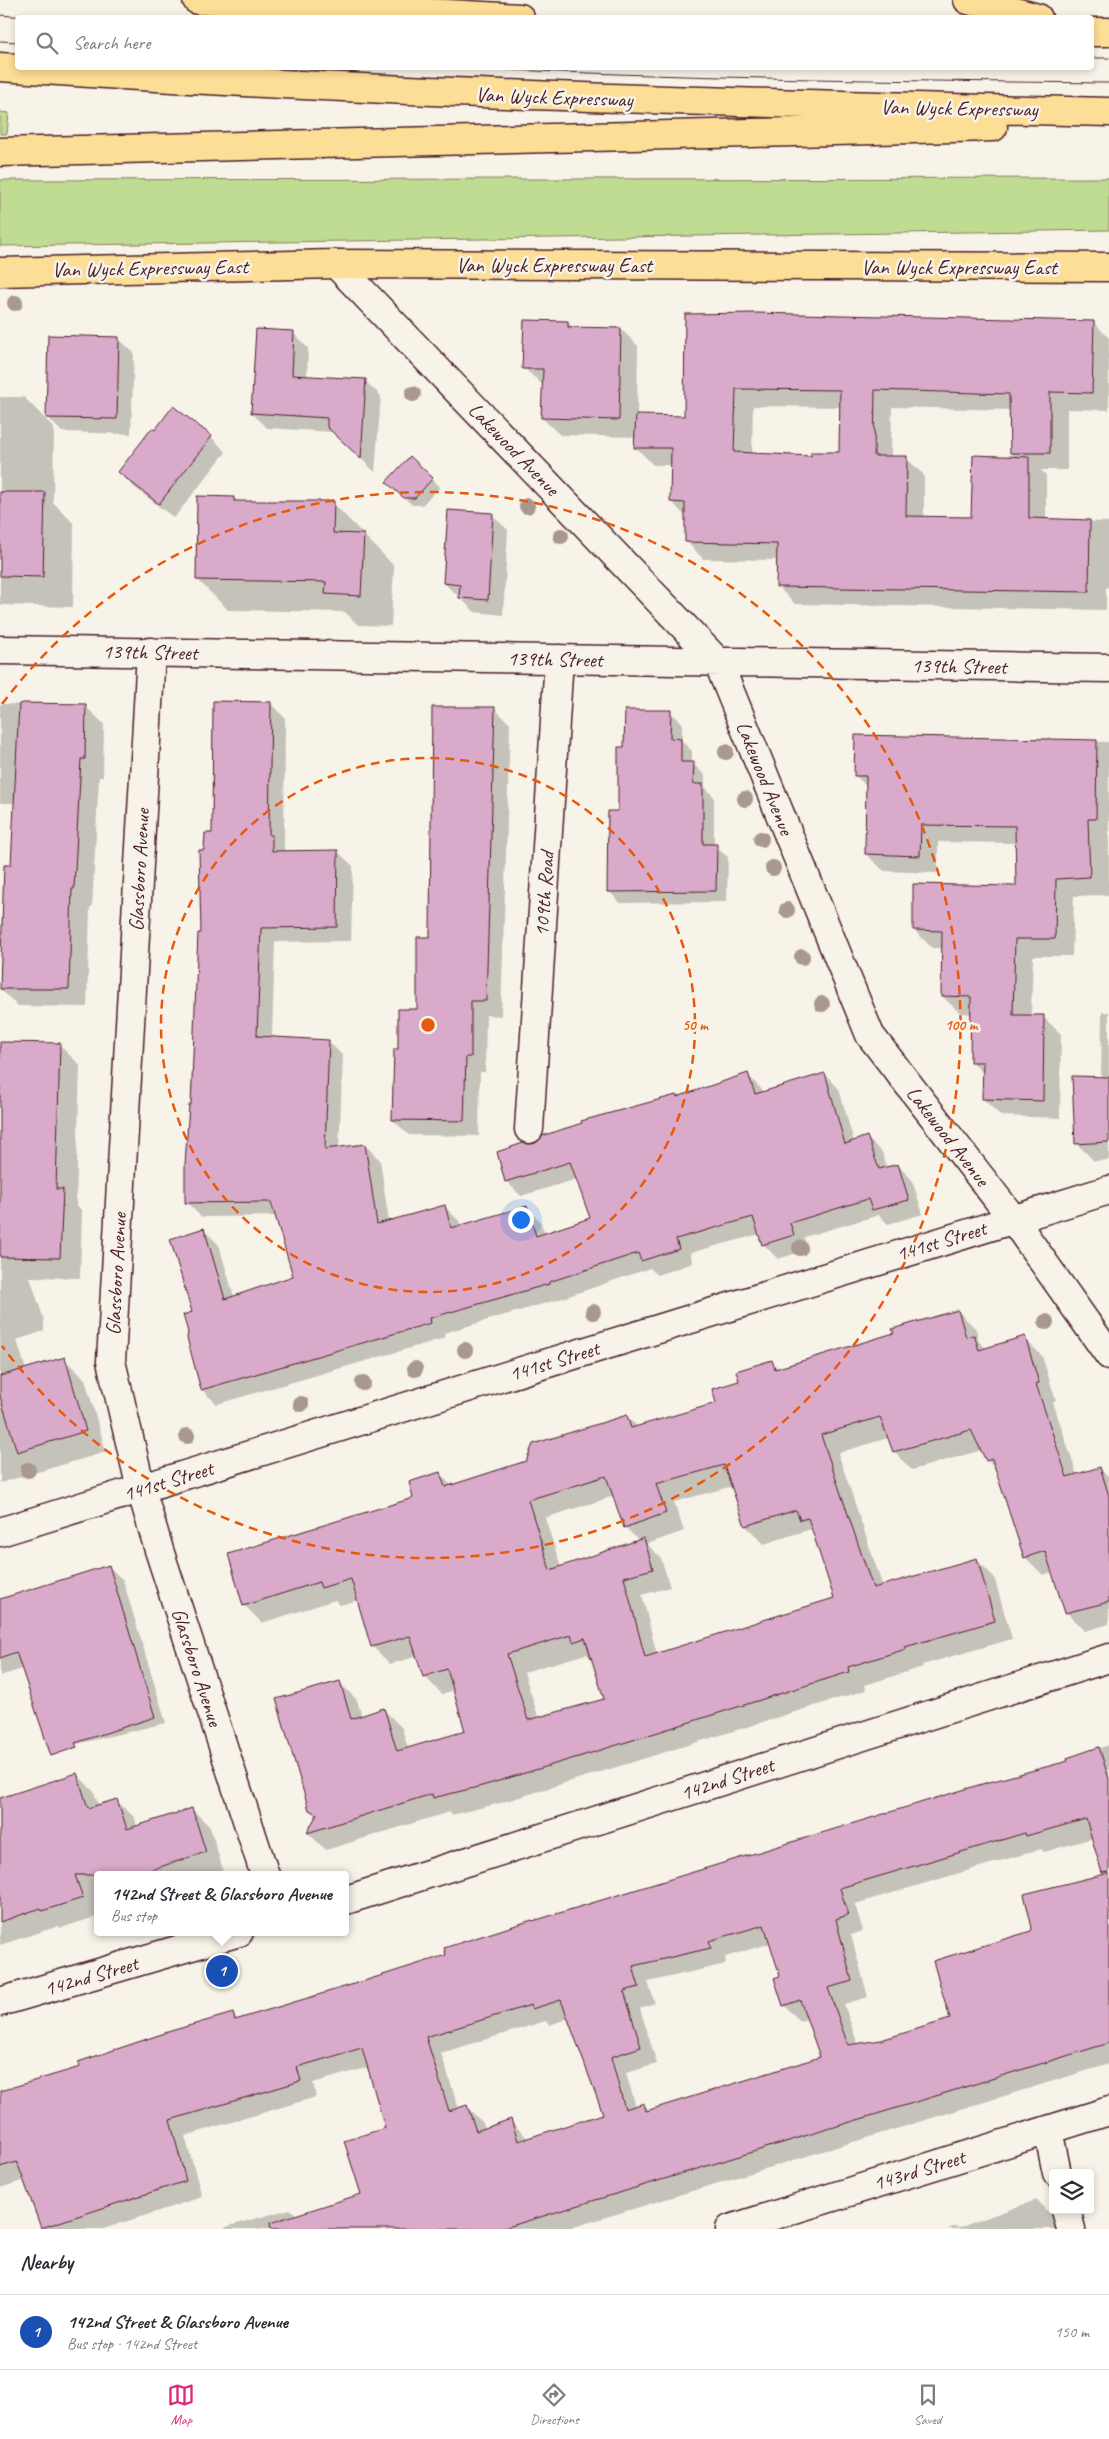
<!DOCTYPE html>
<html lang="en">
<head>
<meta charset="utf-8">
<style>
  :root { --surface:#fff; --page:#f2f2f3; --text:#2b2b33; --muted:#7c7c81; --line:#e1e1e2; --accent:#db2777 }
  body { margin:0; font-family:Caveat,sans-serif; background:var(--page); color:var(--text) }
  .controls { position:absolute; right:15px; bottom:15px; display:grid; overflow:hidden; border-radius:5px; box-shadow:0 2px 8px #0003 }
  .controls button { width:45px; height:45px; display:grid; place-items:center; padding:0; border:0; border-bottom:1px solid var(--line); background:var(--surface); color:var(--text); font:25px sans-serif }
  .you { position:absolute; left:520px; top:1219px; width:18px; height:18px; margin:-12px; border:4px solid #fff; border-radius:50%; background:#1a73e8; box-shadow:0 0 0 8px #1a73e833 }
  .badge { display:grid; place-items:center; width:32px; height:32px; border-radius:50%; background:var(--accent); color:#fff; font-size:16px; font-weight:700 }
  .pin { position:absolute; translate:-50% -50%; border:2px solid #fff; box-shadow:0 1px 5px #0006 }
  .popup { position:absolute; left:94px; top:1871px; width:255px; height:65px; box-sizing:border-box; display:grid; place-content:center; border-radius:5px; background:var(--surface); filter:drop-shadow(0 1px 4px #0005); font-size:16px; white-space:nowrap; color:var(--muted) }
  .popup b { font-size:19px; color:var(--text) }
  .popup::after { content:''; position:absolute; left:50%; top:100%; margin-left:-10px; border:10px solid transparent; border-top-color:var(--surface) }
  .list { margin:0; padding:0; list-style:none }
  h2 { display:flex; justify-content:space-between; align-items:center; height:65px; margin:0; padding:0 20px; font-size:21px }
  h2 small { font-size:16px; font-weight:400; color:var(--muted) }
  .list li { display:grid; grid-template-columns:32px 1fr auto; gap:15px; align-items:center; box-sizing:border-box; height:75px; padding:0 20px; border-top:1px solid var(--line) }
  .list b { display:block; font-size:19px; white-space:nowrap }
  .list p { margin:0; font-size:16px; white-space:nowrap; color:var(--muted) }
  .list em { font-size:16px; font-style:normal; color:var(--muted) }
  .icon { flex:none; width:28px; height:28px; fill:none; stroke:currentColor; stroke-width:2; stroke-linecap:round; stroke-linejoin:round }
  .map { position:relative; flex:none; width:1109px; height:2229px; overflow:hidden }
  .search { position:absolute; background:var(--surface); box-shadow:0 2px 8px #0003; left:15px; right:15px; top:15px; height:55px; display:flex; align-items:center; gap:12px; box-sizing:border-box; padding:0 18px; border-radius:5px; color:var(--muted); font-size:19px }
  .sheet { height:140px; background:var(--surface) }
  nav { display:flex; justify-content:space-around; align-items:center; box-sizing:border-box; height:70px; border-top:1px solid var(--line); background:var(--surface); font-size:14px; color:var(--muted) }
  nav a { display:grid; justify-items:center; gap:2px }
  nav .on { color:var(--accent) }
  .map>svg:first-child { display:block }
  .green { fill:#c0db92; stroke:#857d5e }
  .shadow { fill:#0003; fill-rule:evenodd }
  .building { fill:#daaaca; stroke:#4a1f2b; fill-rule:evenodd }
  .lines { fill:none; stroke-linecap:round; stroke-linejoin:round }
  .minor-casing { stroke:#4a1f2b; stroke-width:31 }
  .major-casing { stroke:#4a1f2b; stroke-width:31 }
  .highway-casing { stroke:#4a1f2b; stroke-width:31 }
  .minor { stroke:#f7f3e8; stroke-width:28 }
  .major { stroke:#fdde96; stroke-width:28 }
  .highway { stroke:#fdde96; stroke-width:28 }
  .tram { stroke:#4a1f2b; stroke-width:1 }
  .tree { fill:#a8988e }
  .ring { fill:none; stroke:#e8590c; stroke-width:2.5; stroke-dasharray:9 6 }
  .labels { text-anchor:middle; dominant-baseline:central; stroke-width:5; stroke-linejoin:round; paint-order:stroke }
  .street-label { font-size:21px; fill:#4a1f2b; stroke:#f7f3e8 }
  .centre { fill:#e8590c; stroke:#f7f3e8; stroke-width:2.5 }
  .ring-label { font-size:15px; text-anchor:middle; font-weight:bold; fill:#e8590c; stroke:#f7f3e8; stroke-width:5; stroke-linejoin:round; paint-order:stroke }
</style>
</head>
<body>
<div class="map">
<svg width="1109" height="2229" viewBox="0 0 1109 2229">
  <rect width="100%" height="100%" fill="#f7f3e8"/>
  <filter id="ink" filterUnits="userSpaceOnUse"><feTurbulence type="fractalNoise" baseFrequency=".02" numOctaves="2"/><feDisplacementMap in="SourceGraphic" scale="10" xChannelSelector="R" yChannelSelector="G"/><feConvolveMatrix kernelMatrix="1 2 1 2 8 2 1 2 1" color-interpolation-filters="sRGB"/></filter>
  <g filter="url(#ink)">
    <path class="green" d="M0,112L9,113L7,134H0Z
      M1109,178V230L0,246V180Z"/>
    <path class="shadow" d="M686,315L1093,322L1109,338V410L1067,409V470H1041L1046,475V520L1109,522V587L1106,588V610L795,604L777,586L778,560L703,559L686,541V517L672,502V465H653L636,447V437L560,435L542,418L544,386L524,368L567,322L574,328L621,329L638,346L637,416L686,417ZM753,406L841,407L840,453L812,458L752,454ZM892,407L1011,410V453L1016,458L972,518L924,517V475L906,458L891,457Z
      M293,333L308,348L307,377L365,381L381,396L375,472L333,432L267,428L252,413Z
      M118,338L134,353L131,434L62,432L47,417Z
      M0,397H24L54,428L53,502L74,524L73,607L0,605Z
      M211,437L226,452L174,518L134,487L119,472Z
      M410,458L440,487L422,505H412L395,489Z
      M234,498L238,502L333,503L394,566L391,626L358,625L345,612L228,610L197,579Z
      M492,515L508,530L503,615L475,612L444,583Z
      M270,703L285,718L284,849L286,851L338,852L353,866L351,941L275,942L272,1038L328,1041L343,1056L339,1149L365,1145L380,1160L389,1222L444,1206L459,1221L461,1227L527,1208L541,1222L545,1235L592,1219L577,1179L521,1196L506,1181L536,1144L748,1075L764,1092L825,1074L839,1089L854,1142L867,1138L882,1152L887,1168L898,1165L912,1180L923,1214L888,1224L879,1215L804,1237L807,1250L778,1259L763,1244L760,1234L690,1253L693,1263L657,1275L650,1268L563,1298L444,1333L445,1338L217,1404L202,1390L188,1338L194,1313L204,1230L219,1245L234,1297L294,1277L277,1216L201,1217L187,1202L205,852Z
      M0,704L85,706L104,724L103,777H99L92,907H90L87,1007L18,1006L0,989V961H2L13,866L14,803H0Z
      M495,709L510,724L501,1016L486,1015L485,1072H480L479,1136L409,1135L393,1120L399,1050L419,1010L431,938Z
      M670,712L682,723V741L692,751V763L705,775V787L714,797V846L728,857L727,902L620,903L609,891L626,749Z
      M856,736L1109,742V895L1074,896L1072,956H1033L1031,1016L1043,1017L1061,1034L1060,1118L1001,1116L983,1099L984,1074L971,1061L972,1014L960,1013L942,996L943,948H932L914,930L1017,887L1016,843L938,842V873L884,871L866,854L867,787L855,775Z
      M1109,1000V1160L1094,1161L1076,1143L1101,1078L1102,1012H1109Z
      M0,1043L59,1045L80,1065L76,1204L82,1211L80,1278L30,1277L44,1320V1331L17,1340L26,1370L64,1359L85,1379L106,1452L0,1483Z
      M958,1311L976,1329L979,1342L987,1349L1024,1338L1042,1356L1056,1401L1053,1402L1077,1475L1099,1468L1109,1478V1624L1085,1631L1067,1613L1053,1572L1043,1575L1025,1557L997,1471L987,1460L982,1450L912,1470L894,1452L888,1438L838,1453L883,1587L976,1559L994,1577L1012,1639L922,1665L923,1667L865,1685L866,1690L500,1803L452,1815L449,1812L326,1850L308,1833L317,1816L311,1809L339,1682L357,1700L362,1717L384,1710L402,1728L408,1749L467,1732L454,1690L442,1694L424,1676L418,1656L390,1664L372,1646L359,1600L340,1605L335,1600L262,1623L244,1605L415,1499L440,1474L452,1486L527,1462L626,1416L638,1427L717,1404L741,1382L771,1361L779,1369L895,1334ZM733,1486L746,1526L764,1544L811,1529L815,1533L835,1599L657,1655L642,1595L670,1587L661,1558L647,1544L684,1531L674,1502ZM614,1496L625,1527L639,1541L561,1567L545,1518ZM586,1654L592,1659L605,1700L539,1719L524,1672Z
      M109,1567L123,1580L166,1723L60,1748L31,1697L22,1669L0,1676V1611Z
      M1109,1745V1861L1093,1838L1044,1852L1041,1849L855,1904L863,1931L851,1935L868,1997L844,2004L858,2045L881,2042L951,2019L1032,1932L1109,1874V2064L567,2229H225V2227L290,2209L297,2215L363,2195L387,2129L369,2067L313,2083L316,2097L185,2136L202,2197L103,2229H44L25,2180L0,2188V2092L81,2068L232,2014L238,2020L448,1956L533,1923L1069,1761L1068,1758ZM771,1943L782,1977L784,2005L800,2021L808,2019L822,2058L650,2111L644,2104L636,2107L626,2073L657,2064L640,2008L655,2003L648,1982L726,1964L725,1957ZM569,2018L605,2115L528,2139L511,2121L485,2129L483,2123L467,2107L459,2109L441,2053L546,2021L550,2025Z
      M77,1774L94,1792L99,1806L117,1801L135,1818L137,1827L192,1809L210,1827L223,1870L207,1875H98V1916L61,1928L59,1926L0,1945V1799Z
      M1036,2200L1051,2215L1056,2229H947L956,2226L958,2228Z"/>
    <path class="building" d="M756,313L1094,321L1092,393L1050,392V453H1010L1009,394L875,390L874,456H907L906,516L971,517L973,455L1029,457V518L1090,520L1089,592L776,587L777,544L685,542V503L670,502L671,448H634L636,415L684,416L685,314ZM736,389L840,390L839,452H811V456L734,452Z
      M524,320L568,321V327L621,328L619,420L541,418L543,369H522Z
      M256,329L294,331L292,375L366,379L361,459L327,427V418L251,413Z
      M48,335L119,337L117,419L46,418Z
      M173,406L212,436L159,504L118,472L152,428L155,430Z
      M410,456L433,478L415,498H404L386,482Z
      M0,492H45L43,577L0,576Z
      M197,496L234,497V501H334L333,533L364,534L361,596L325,594L326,582L196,580Z
      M448,510L493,513L488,600L459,598L460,585L443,583Z
      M213,701L271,702L269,835H272V851L338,850L337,927L261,928L257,1036L329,1040L325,1149L365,1144L377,1224L445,1205L451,1228L527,1206L536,1236L590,1218L570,1162L505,1182L497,1152L523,1143H535L542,1136L582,1123L581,1121L676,1095L677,1097L748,1073L755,1094L825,1073L845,1144L867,1136L879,1169L898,1164L909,1200L872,1210L868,1199L790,1223L794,1235L762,1245L753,1217L676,1239L679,1249L641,1261L638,1253L549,1282V1284L430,1318L431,1323L201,1390L187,1338L188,1332L183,1315L192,1312L170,1239L204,1228L225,1299L293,1276L271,1202L185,1203V1164L189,1105H191L198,933H201L199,850H204L205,833H212Z
      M23,703L86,704L85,759H81L74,889H72L69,989H0L4,865H11L19,704Z
      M432,707H495L486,1001H471V1057H466L464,1121L392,1120L394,1049H398V1009H417V937H430Z
      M625,710H671L670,738L681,739V762H694L693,784H703V844H717L716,891L607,892L608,811H618V747H624Z
      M855,735L1097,740L1096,819H1088L1090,877L1056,879L1055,939H1015L1013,1015H1044L1043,1101L982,1099L983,1062H970L971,997L941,996L942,931L913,930V884L1016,886L1015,826L921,825L920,856L865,854L866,776H854Z
      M0,1042L60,1043L56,1189H63L60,1258L0,1257Z
      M1072,1076L1109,1077V1142L1075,1144Z
      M958,1310L966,1337L974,1335L979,1350L1025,1336L1039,1383L1036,1384L1067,1477L1100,1467L1109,1496V1602L1065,1613L1045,1551L1024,1558L992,1459L986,1461L971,1430L893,1452L880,1417L821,1435L873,1588L977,1558L995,1621L905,1647L906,1649L848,1667L849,1672L598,1751L482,1786L433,1798L432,1794L307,1833L317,1814L309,1810L276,1699L340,1681L351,1719L384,1708L397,1751L465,1731L447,1669L423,1677L410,1636L371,1647L351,1579L321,1588L319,1582L243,1606L228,1554L413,1498L409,1482L440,1472L445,1487L526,1461L533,1444L627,1415L631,1428L716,1403L712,1389L739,1381L736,1371L772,1360L775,1369L894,1333L892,1329ZM724,1465L745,1526L796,1510L800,1520L808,1518L834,1598L645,1657L624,1577L653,1569L644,1538L550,1570L528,1500L606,1476L624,1528L666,1513L656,1484ZM571,1635L573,1642L585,1638L604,1699L528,1720L507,1654Z
      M65,1357L86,1431L17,1452L0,1396V1376Z
      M109,1565L155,1717L75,1743L77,1747L51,1756L16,1652L0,1658V1599Z
      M1099,1747L1109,1779V1872L1102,1873L1086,1819L1026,1836L1025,1833L840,1888L848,1915L836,1919L852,1981L828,1988L848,2045L881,2040L950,2019L933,1961L1031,1931L1032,1928L1024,1894L1109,1873V2043L501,2229H271L270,2223L361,2194L344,2141L385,2128L362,2048L297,2067L301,2081L170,2120L186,2181L41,2228L17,2162L0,2167V2091L80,2067L78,2062L171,2031L233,2013L235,2020L364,1981L446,1955L444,1948L532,1920L533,1921L982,1784L1068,1761L1067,1758ZM764,1925L780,1976L774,1978L783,2006L800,2000L820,2057L646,2111L644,2103L625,2109L611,2057L641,2047L624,1991L639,1987L633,1966L711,1948L709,1941ZM561,2000L603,2114L518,2141L511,2119L476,2131L467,2105L449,2111L426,2037L531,2005L532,2009Z
      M77,1773L88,1808L117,1799L127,1829L192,1808L206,1852L135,1875H75L83,1898L42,1911L41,1908L0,1922V1798Z"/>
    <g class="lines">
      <defs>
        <path id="minor" d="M336,264L718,662L870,1035L1013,1219L1109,1355
          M0,650L1109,668
          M151,652L111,1361L141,1489L159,1550L265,1875
          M529,1129L559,659
          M0,1532L1109,1190
          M346,1900L1109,1658
          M0,2002L239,1932
          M1048,2130L1057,2173
          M1066,2210L1071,2229
          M730,2229L1109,2111"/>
        <path id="major" d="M0,272L336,264L1109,267"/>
        <path id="highway" d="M197,0L520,18
          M968,0L1038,18
          M1092,32H1109
          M0,67C369,93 739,103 1109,112
          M0,152L993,127"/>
      </defs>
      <use href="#minor" class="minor-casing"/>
      <use href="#major" class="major-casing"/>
      <use href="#highway" class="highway-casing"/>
      <use href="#minor" class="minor"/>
      <use href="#major" class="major"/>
      <use href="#highway" class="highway"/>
      <path class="tram" d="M0,15L35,18
        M0,41L18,42
        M1092,58H1109
        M464,68C679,78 894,81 1109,83"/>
    </g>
    <g class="tree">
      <circle cx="15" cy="303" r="8"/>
      <circle cx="413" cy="394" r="8"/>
      <circle cx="527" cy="506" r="8"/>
      <circle cx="561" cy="536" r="8"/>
      <circle cx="726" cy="752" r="8"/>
      <circle cx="745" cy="799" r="8"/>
      <circle cx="761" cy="839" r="8"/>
      <circle cx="773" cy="868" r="8"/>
      <circle cx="787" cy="910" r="8"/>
      <circle cx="802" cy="957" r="8"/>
      <circle cx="822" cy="1004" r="8"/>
      <circle cx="800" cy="1248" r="8"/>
      <circle cx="593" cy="1312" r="8"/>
      <circle cx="1046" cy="1322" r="8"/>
      <circle cx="465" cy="1350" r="8"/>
      <circle cx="415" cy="1369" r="8"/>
      <circle cx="363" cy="1383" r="8"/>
      <circle cx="301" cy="1404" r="8"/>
      <circle cx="187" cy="1436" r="8"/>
      <circle cx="28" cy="1470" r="8"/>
    </g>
  </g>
  <g class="ring">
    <circle cx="428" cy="1025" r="267"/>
    <path d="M2 704A533 533 0 1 1 2 1346"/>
  </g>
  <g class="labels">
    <g class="street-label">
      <text transform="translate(554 97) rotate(2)">Van Wyck Expressway</text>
      <text transform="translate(959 108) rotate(1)">Van Wyck Expressway</text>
      <text x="554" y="265">Van Wyck Expressway East</text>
      <text x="959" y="267">Van Wyck Expressway East</text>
      <text transform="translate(150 268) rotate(-1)">Van Wyck Expressway East</text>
      <text transform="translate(514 449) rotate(46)">Lakewood Avenue</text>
      <text transform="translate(150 652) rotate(1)">139th Street</text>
      <text transform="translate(555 659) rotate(1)">139th Street</text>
      <text transform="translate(959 666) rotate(1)">139th Street</text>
      <text transform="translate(765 778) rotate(68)">Lakewood Avenue</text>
      <text transform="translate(139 870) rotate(-87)">Glassboro Avenue</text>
      <text transform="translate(544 894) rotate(-86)">109th Road</text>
      <text transform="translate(948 1136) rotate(52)">Lakewood Avenue</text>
      <text transform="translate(941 1241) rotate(-17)">141st Street</text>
      <text transform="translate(116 1274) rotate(-87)">Glassboro Avenue</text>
      <text transform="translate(554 1361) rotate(-17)">141st Street</text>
      <text transform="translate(168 1481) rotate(-17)">141st Street</text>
      <text transform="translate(197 1667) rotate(72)">Glassboro Avenue</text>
      <text transform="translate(727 1779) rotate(-18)">142nd Street</text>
      <text transform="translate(91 1976) rotate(-16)">142nd Street</text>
      <text transform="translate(919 2170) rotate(-17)">143rd Street</text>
    </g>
  </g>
  <circle cx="428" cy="1025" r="8" class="centre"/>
  <g class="ring-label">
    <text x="695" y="1030">50 m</text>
    <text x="961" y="1030">100 m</text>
  </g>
</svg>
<div class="controls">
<button><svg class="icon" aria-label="layers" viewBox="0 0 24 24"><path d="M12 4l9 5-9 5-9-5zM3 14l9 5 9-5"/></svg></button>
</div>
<div class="you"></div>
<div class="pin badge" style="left:222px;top:1971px;background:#1a4fb4">1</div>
<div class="popup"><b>142nd Street &amp; Glassboro Avenue</b>Bus stop</div>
<div class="search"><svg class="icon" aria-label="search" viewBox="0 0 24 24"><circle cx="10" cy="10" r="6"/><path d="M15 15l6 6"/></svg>Search here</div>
</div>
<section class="sheet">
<h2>Nearby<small></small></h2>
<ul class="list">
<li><span class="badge" style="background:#1a4fb4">1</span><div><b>142nd Street &amp; Glassboro Avenue</b><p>Bus stop · 142nd Street</p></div><em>150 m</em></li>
</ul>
</section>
<nav>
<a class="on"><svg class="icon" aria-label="map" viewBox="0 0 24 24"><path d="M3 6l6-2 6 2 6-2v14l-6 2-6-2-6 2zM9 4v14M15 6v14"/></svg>Map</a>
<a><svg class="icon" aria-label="directions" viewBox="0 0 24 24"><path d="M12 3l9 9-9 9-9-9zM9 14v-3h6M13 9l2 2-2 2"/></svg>Directions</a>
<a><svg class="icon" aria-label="saved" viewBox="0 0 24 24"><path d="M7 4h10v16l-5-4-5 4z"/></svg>Saved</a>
</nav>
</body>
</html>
